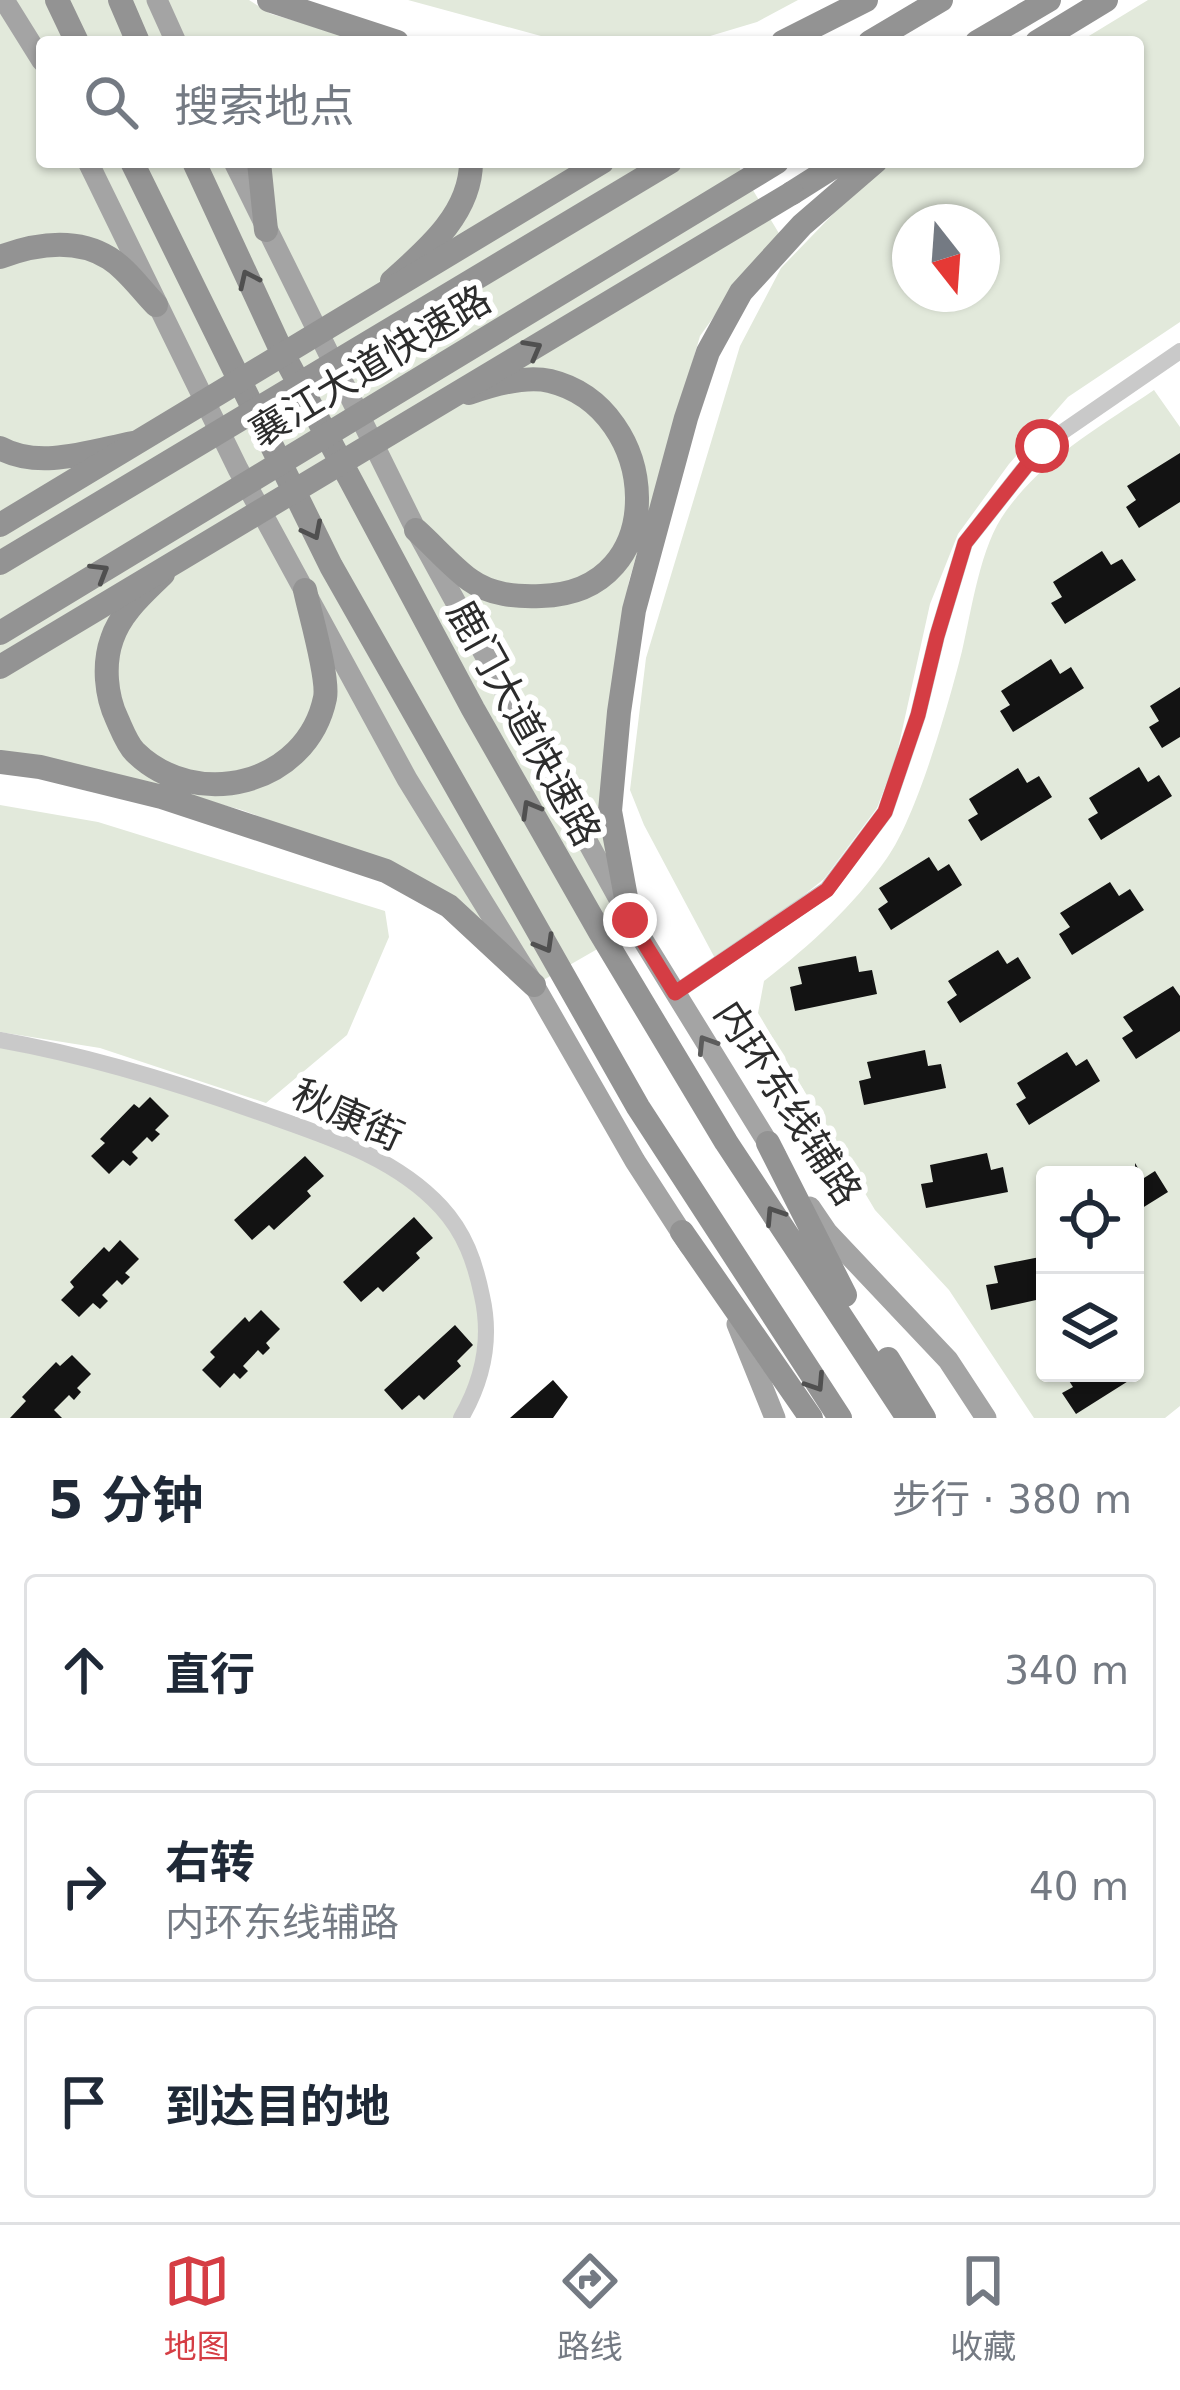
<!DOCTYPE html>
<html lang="zh">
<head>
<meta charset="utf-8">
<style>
  :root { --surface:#fff; --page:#f6f6f7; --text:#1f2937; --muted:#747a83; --line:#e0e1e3; --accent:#d53d44 }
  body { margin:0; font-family:"DejaVu Sans","Noto Sans SC",sans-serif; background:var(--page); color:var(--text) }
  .controls { position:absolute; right:36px; bottom:36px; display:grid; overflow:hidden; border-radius:12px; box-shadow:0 3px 9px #0004 }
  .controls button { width:108px; height:108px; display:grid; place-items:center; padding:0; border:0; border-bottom:3px solid var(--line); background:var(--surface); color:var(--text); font:60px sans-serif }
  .compass { position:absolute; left:892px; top:204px; width:108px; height:108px; border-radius:50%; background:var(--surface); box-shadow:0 3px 9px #0004; rotate:163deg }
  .stop { position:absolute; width:36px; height:36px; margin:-27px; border:9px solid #d53d44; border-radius:50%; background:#fff }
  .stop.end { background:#d53d44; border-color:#fff; box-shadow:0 3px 12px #0008 }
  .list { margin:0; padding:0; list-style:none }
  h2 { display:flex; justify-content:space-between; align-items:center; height:156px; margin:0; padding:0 48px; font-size:51px }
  h2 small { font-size:39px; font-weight:400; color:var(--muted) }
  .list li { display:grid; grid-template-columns:78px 1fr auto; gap:36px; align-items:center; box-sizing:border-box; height:192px; margin:0 24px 24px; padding:0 24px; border:3px solid var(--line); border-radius:12px }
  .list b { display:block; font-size:45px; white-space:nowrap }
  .list p { margin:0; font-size:39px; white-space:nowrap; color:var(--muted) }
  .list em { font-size:39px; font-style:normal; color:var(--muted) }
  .icon { flex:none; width:66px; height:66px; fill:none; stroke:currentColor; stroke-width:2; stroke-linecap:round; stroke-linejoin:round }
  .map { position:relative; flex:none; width:1180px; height:1418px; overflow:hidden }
  .search { position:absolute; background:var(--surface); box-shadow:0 3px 9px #0004; left:36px; right:36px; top:36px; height:132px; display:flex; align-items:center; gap:30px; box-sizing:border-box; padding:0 42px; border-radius:12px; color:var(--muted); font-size:45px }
  .sheet { height:804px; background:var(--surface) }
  nav { display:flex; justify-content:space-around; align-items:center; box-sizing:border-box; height:168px; border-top:3px solid var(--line); background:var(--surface); font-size:33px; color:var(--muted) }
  nav a { display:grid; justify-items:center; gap:6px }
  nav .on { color:var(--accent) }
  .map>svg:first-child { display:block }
  .green { fill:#e2e9db; fill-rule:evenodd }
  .building { fill:#131313 }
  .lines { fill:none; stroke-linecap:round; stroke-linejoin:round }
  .minor { stroke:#c9c9c9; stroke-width:16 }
  .major { stroke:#a4a4a4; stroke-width:21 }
  .highway { stroke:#939393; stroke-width:24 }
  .highway-bridge { stroke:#939393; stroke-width:24 }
  .oneway { stroke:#505050 }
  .oneway2 { stroke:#5c5c5c }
  .route { stroke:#d53d44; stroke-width:15 }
  .labels { text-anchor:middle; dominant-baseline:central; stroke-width:12; stroke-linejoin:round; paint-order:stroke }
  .street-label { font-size:39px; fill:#2c2c2c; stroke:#fff }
</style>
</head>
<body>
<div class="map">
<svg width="1180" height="1418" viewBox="0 0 1180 1418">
  <rect width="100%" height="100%" fill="#fff"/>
  <path class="green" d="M0,0H249L271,14L369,42H42V162H736L783,240L738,283L700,336L629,581L613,685L627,932L540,982L406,872L242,810L108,775L0,753Z
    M408,0H798L757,22L690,42H563Z
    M1148,0H1180V322L1068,397L1009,464L958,534L930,604L896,758L877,808L824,879L718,964L644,825L630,790L646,658L740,346L781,268L835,212L891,162H1138V42H1079ZM910,222H982V294H910Z
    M1154,390L1180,427V1406L1165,1418H1034L949,1290L875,1210L758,1013L764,981C811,945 853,906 887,858C917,816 949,703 962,651C972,609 980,546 1006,511C1044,458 1101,426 1154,390ZM1045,1175H1135V1373H1045Z
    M0,805L98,822L385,911L389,937L347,1035L266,1103L100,1048L0,1032Z
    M0,1040L206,1093L402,1175L473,1252L489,1324L461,1418H0Z"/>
  <path class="building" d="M1180,453V502L1139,528L1126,507L1136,500L1127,486Z
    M1102,551L1111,565L1122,559L1136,580L1065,624L1051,603L1062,597L1053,582Z
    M1051,659L1060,674L1071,667L1084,688L1013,732L1000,711L1010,705L1001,691Z
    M1180,687V737L1162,748L1149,727L1159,721L1150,706Z
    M1139,767L1148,782L1159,775L1172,796L1101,840L1088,819L1098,813L1089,798Z
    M1018,768L1027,783L1039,776L1052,797L981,841L968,820L978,814L969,799Z
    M929,857L938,871L949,864L962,885L891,930L878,909L888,902L879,888Z
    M1110,882L1119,896L1130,889L1144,910L1072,955L1059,934L1070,927L1060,913Z
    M998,950L1007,964L1018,957L1031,978L960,1023L947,1002L957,995L948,981Z
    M856,956L859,972L872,970L877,994L795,1011L790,987L802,984L798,967Z
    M1173,986L1180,996V1031L1136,1059L1122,1038L1133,1031L1123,1017Z
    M925,1050L928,1066L941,1064L946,1088L864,1105L859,1081L871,1078L867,1062Z
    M1067,1052L1076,1066L1087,1059L1100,1081L1029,1125L1016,1104L1026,1098L1017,1083Z
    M150,1097L169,1116L155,1130L160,1134L152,1142L147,1137L132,1152L138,1158L130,1166L123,1160L109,1174L91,1156L105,1143L100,1139L134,1104L139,1108Z
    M987,1153L991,1170L1003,1167L1008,1192L926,1208L921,1184L933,1182L930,1165Z
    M305,1156L324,1176L307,1191L311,1196L274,1230L269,1225L252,1240L234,1220Z
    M1135,1163L1144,1178L1155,1171L1168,1192L1139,1210L1135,1204Z
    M414,1217L433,1238L416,1253L420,1258L383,1292L378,1287L361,1302L343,1282Z
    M120,1240L139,1259L125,1273L130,1277L122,1285L117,1280L102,1295L108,1301L100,1309L93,1303L79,1317L61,1300L74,1287L70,1282L104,1247L109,1252Z
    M1045,1256V1298L991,1310L986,1285L998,1283L994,1266Z
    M261,1310L280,1329L266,1343L270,1348L263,1355L258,1350L243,1366L248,1371L240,1379L234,1373L220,1388L202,1370L215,1357L210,1352L245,1317L249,1322Z
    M455,1325L473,1345L457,1361L461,1366L424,1400L419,1395L402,1410L384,1390Z
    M72,1355L91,1374L77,1388L81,1392L74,1400L69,1395L54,1410L62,1418H10L26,1401L22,1397L56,1362L60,1366Z
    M1064,1373H1141L1076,1414L1062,1393L1073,1387Z
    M553,1380L568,1397L553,1418H510Z"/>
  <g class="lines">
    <path class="minor" d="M675,993L827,889L885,812L918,715L937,636L965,543L1042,446L1180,351
      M0,1040C90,1056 178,1083 264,1114C326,1136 395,1157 441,1207C465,1233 475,1262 482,1296C492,1340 483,1380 461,1418"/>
    <path class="major" d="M4,0L42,61
      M157,0L176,42
      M88,162L238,469L407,779L534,985L635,1161L690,1246
      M234,162L416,530L630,919L776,1156
      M810,1207L827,1232L948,1360L986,1418
      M737,1324L775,1418"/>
    <path class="highway" d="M57,0L77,42
      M120,0L138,42
      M269,0L397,42
      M783,42L866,0
      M870,42L941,0
      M977,42L1049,0
      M1037,42L1106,0
      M132,162L331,566L638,1107L840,1418
      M194,162L281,350L473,709L600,932L726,1142L908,1418
      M259,162L266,230
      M792,193L841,162
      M0,257C35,244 75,237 109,258C127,269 142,291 156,305
      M392,281C427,250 471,213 471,162
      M0,448C39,470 92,451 133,443
      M416,530C434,546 451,566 470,580C491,595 516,597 541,596C674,593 661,408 550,381C525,375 492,385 469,393
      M163,574C144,593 121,612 112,639C103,664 106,696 117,719C122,730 127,744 135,752C196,812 307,785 325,698C329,678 310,614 305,590
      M0,762L40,767L162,797L386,871L449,906L534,985
      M630,919L610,811L619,712L634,610L686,418L708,352L741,292L802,225L875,162
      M768,1143L845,1295
      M682,1232L811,1418
      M888,1359L924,1418"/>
    <path class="highway-bridge" d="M0,525L602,162
      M0,563L670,162
      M0,633L777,162
      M0,667L792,193"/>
  </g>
  <defs><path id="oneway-chevron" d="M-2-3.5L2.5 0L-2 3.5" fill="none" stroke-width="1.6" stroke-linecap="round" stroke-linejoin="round" transform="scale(3)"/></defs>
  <g class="oneway">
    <use href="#oneway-chevron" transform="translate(248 279) rotate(-115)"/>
    <use href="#oneway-chevron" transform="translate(533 349) rotate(-29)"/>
    <use href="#oneway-chevron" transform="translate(313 531) rotate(63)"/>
    <use href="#oneway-chevron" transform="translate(100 572) rotate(-31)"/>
    <use href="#oneway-chevron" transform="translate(530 809) rotate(-120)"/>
    <use href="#oneway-chevron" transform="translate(545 944) rotate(60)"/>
    <use href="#oneway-chevron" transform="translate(774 1215) rotate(-123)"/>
    <use href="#oneway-chevron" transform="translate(816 1383) rotate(57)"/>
  </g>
  <use class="oneway2" href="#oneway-chevron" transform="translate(706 1044) rotate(-122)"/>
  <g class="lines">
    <path class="route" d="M630,920L675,993L827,890L885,812L918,715L937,636L965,543L1042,446"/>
  </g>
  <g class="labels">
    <g class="street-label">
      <text transform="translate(370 366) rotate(-31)">襄江大道快速路</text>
      <text transform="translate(524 723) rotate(61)">鹿门大道快速路</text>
      <text transform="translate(788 1103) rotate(57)">内环东线辅路</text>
      <text transform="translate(348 1115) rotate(24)">秋康街</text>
    </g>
  </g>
</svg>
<div class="controls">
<button><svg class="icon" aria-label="locate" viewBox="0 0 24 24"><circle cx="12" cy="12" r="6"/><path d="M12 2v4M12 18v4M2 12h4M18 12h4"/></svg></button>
<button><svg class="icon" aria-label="layers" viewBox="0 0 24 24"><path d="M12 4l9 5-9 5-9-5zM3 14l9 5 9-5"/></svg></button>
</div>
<svg class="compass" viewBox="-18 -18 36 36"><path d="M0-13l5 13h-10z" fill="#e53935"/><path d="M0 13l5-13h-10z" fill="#747a83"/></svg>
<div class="stop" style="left:1042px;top:446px"></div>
<div class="stop end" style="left:630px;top:920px"></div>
<div class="search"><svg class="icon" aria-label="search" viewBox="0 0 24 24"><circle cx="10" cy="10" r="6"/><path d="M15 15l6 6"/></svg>搜索地点</div>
</div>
<section class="sheet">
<h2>5 分钟<small>步行 · 380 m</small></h2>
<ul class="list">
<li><svg class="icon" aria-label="ahead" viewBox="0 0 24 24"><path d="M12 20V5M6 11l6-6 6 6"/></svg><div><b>直行</b></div><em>340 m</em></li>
<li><svg class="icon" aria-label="right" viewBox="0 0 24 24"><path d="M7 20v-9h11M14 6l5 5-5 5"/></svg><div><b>右转</b><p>内环东线辅路</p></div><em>40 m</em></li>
<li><svg class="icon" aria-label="arrive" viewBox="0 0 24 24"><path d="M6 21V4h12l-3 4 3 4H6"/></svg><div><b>到达目的地</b></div></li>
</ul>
</section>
<nav>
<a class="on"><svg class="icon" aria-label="map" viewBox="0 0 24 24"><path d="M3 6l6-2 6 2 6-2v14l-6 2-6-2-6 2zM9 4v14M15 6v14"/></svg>地图</a>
<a><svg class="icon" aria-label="directions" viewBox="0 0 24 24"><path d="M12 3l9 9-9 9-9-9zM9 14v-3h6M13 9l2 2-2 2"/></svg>路线</a>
<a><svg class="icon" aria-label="saved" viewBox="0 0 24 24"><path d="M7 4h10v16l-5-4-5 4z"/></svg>收藏</a>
</nav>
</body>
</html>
